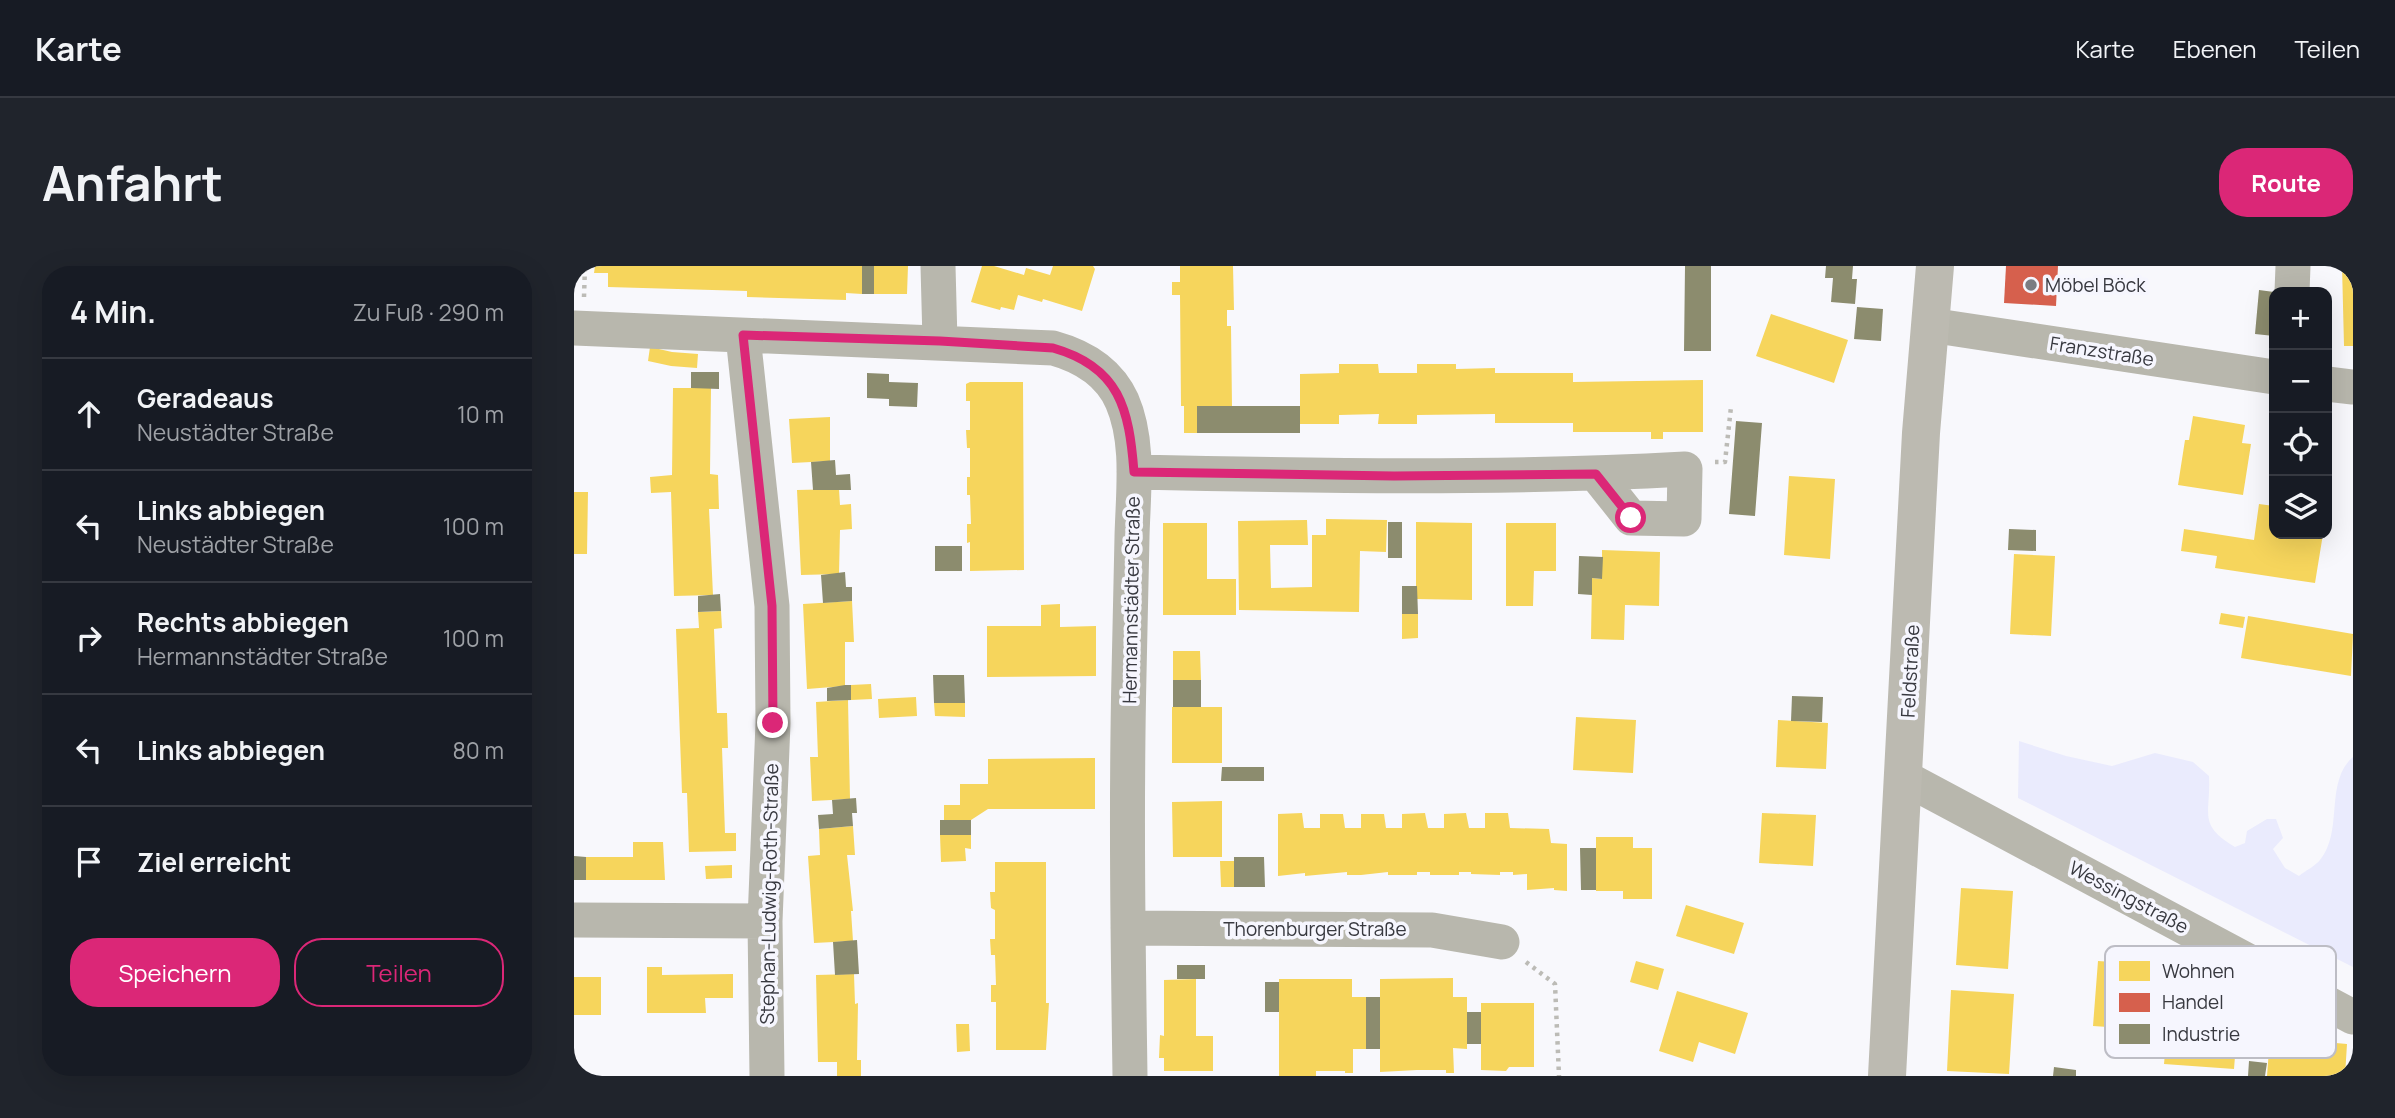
<!DOCTYPE html>
<html lang="de">
<head>
<meta charset="utf-8">
<style>
  :root { --surface:#171b24; --page:#20242c; --text:#f1f3f6; --muted:#9ea1a6; --line:#363941; --accent:#db2777 }
  body { margin:0; font-family:Manrope,sans-serif; background:var(--page); color:var(--text) }
  .controls { position:absolute; right:21px; top:21px; display:grid; overflow:hidden; border-radius:14px; box-shadow:0 7px 28px #0002 }
  .controls button { width:63px; height:63px; display:grid; place-items:center; padding:0; border:0; border-bottom:2px solid var(--line); background:var(--surface); color:var(--text); font:35px sans-serif }
  .stop { position:absolute; width:21px; height:21px; margin:-16px; border:5px solid #db2777; border-radius:50%; background:#fff }
  .stop.end { background:#db2777; border-color:#fff; box-shadow:0 2px 7px #0008 }
  .list { margin:0; padding:0; list-style:none }
  h2 { display:flex; justify-content:space-between; align-items:center; height:91px; margin:0; padding:0 28px; font-size:30px }
  h2 small { font-size:23px; font-weight:400; color:var(--muted) }
  .list li { display:grid; grid-template-columns:46px 1fr auto; gap:21px; align-items:center; box-sizing:border-box; height:112px; padding:0 28px; border-top:2px solid var(--line) }
  .list b { display:block; font-size:26px; white-space:nowrap }
  .list p { margin:0; font-size:23px; white-space:nowrap; color:var(--muted) }
  .list em { font-size:23px; font-style:normal; color:var(--muted) }
  .actions { display:flex; gap:14px; padding:21px 28px }
  .actions a { flex:1; padding:16px 0; border:2px solid var(--accent); border-radius:28px; text-align:center; font-size:24px; color:var(--accent) }
  .actions .main { background:var(--accent); color:#fff }
  .icon { flex:none; width:38px; height:38px; fill:none; stroke:currentColor; stroke-width:2; stroke-linecap:round; stroke-linejoin:round }
  .map { position:relative; flex:none; width:1779px; height:810px; overflow:hidden; border-radius:28px }
  header { display:flex; align-items:center; gap:42px; box-sizing:border-box; height:98px; padding:0 35px; background:var(--surface); border-bottom:2px solid var(--line) }
  header strong { font-size:33px }
  nav { display:flex; gap:38px; margin-inline-start:auto; font-size:24px }
  .intro { display:flex; align-items:center; justify-content:space-between; box-sizing:border-box; height:168px; padding:0 42px }
  h1 { margin:0; font-size:49px }
  .button { padding:18px 32px; border-radius:28px; background:var(--accent); color:#fff; font-size:24px; font-weight:700 }
  main { display:flex; gap:42px; padding:0 42px }
  aside { flex:1; background:var(--surface); border-radius:28px; box-shadow:0 7px 28px #0002 }
  .map>svg:first-child { display:block }
  .green { fill:#eaebfd }
  .homes { fill:#f6d55c }
  .shops { fill:#d6604d }
  .industry { fill:#8c8c6e }
  .lines { fill:none; stroke-linecap:round; stroke-linejoin:round }
  .path { stroke:#bcbbb6; stroke-width:4.5; stroke-dasharray:3.5 5; stroke-linecap:butt }
  .minor { stroke:#b8b7ad; stroke-width:35 }
  .major { stroke:#bcbab1; stroke-width:38 }
  .route { stroke:#db2777; stroke-width:9 }
  .poi-dot { fill:#7b7c82; stroke:#f6f6fe; stroke-width:2.5 }
  .labels { text-anchor:middle; dominant-baseline:central; stroke-width:7; stroke-linejoin:round; paint-order:stroke }
  .poi-label { font-size:19px; fill:#383940; stroke:#f6f6fe; text-anchor:start }
  .street-label { font-size:19px; fill:#383940; stroke:#f6f6fe }
  .key { fill:#f6f6fe; stroke:#bdbdc5; stroke-width:2 }
  .key-label { font-size:19px; fill:#383940 }
</style>
</head>
<body>
<header>
<strong>Karte</strong>
<nav><a>Karte</a><a>Ebenen</a><a>Teilen</a></nav>
</header>
<div class="intro"><h1>Anfahrt</h1><a class="button">Route</a></div>
<main>
<aside>
<h2>4 Min.<small>Zu Fuß · 290 m</small></h2>
<ul class="list">
<li><svg class="icon" aria-label="ahead" viewBox="0 0 24 24"><path d="M12 20V5M6 11l6-6 6 6"/></svg><div><b>Geradeaus</b><p>Neustädter Straße</p></div><em>10 m</em></li>
<li><svg class="icon" aria-label="left" viewBox="0 0 24 24"><path d="M17 20v-9H6M10 6l-5 5 5 5"/></svg><div><b>Links abbiegen</b><p>Neustädter Straße</p></div><em>100 m</em></li>
<li><svg class="icon" aria-label="right" viewBox="0 0 24 24"><path d="M7 20v-9h11M14 6l5 5-5 5"/></svg><div><b>Rechts abbiegen</b><p>Hermannstädter Straße</p></div><em>100 m</em></li>
<li><svg class="icon" aria-label="left" viewBox="0 0 24 24"><path d="M17 20v-9H6M10 6l-5 5 5 5"/></svg><div><b>Links abbiegen</b></div><em>80 m</em></li>
<li><svg class="icon" aria-label="arrive" viewBox="0 0 24 24"><path d="M6 21V4h12l-3 4 3 4H6"/></svg><div><b>Ziel erreicht</b></div></li>
</ul>
<div class="actions"><a class="main">Speichern</a><a>Teilen</a></div>
</aside>
<div class="map">
<svg width="1779" height="810" viewBox="0 0 1779 810">
  <rect width="100%" height="100%" fill="#f8f8fc"/>
  <path class="green" d="M1445,475L1492,490L1538,500L1581,487L1619,496L1635,510C1637,549 1623,558 1661,581L1671,577L1673,565L1693,553H1702L1709,572L1699,583L1711,602L1725,610C1731,605 1741,600 1746,594C1770,565 1750,516 1779,491V701L1444,532Z"/>
  <path class="homes" d="M21,0H288V28L272,27V34L173,31V25L34,21V7H20Z
    M300,0H334L333,28H300Z
    M408,0H420L450,9L452,2L476,9L479,0H519L521,3L508,45L469,33L468,36L444,29L440,44L427,41L426,44L397,36Z
    M606,0H659L660,44H653V60H657L658,140H623V167H610V140H607L606,29H598V16H606Z
    M1768,0H1779V80H1770Z
    M1197,48L1274,74L1260,117L1182,90Z
    M76,81L98,86L124,88L123,102L97,100L74,95Z
    M765,98H804L805,107H843V98H882V103L921,102V107H999V116L1129,114V166H1089V173H1077V166H999V157H921V148L843,149V158H804L805,148L765,149V158H726V108L765,107Z
    M396,116H449L450,304L396,305V276L393,277V258H397L396,229H393V211H396V182H393L392,164H396V135H392V118Z
    M99,122H137L136,208L144,209L145,243H135L139,329L100,330L97,226L77,227L76,211L98,209Z
    M1619,150L1671,159L1668,177L1677,178L1669,229L1604,219L1611,174H1615Z
    M256,151V195L218,197L215,153Z
    M1215,210L1261,213L1256,293L1210,289Z
    M265,223L266,239L277,238L278,263L266,264L265,308L227,309L223,224Z
    M0,226H14L13,288H0Z
    M1685,238L1700,240V268H1749L1741,317L1641,302L1643,290L1607,285L1610,263L1680,274Z
    M752,253L813,254L812,286L786,285L785,346L665,344L664,255L733,254L734,279H696L697,322L738,321V269H752Z
    M842,256L898,257V334L842,333Z
    M589,257H633V313H662V349H589Z
    M932,257H982V305H960L959,340H932Z
    M1028,284L1086,286L1085,340L1051,339L1050,374L1017,373L1018,312L1028,313Z
    M1440,288L1481,290L1477,370L1436,368Z
    M278,335L280,376H271V420L233,423L229,338Z
    M486,338V361L522,360V410L413,411V360H467V339Z
    M147,345L148,362L140,363L143,447H153L154,482H148L151,567H162V585L115,586L113,527H108L102,363L125,362L124,346Z
    M1647,347L1671,351L1669,362L1645,358Z
    M828,348H844V372L828,373Z
    M1674,350L1779,368L1777,410L1667,392Z
    M599,385H626L627,414H599Z
    M297,418L298,433L277,434V419Z
    M342,431L343,450L305,452L304,433Z
    M274,434L276,533L238,535L236,491H244L242,436Z
    M360,437H391V451L361,450Z
    M598,441H648V497H598Z
    M1002,451L1062,454L1059,507L999,504Z
    M1204,454L1254,457L1252,503L1202,501Z
    M521,492V543H414L397,554H370V539H386V518H414V493Z
    M648,535V591H599L598,536Z
    M728,547L730,562H746V548H769L771,562H787V548H810L812,562H828V548L851,547L854,562H870V548L892,547L895,562H911V547H934L936,562L975,563L977,577L993,578V625L980,624V622L953,624V608L939,609V606H926V609L897,608V606H885V609H856V606H843V609H814V606L787,609H773V606L731,610V607L704,610V548Z
    M1188,547L1242,549L1239,600L1185,597Z
    M279,560L281,589H273L279,645H277L279,675L240,677L234,590L246,589L245,563Z
    M366,569H397V583L391,582L392,595L367,596Z
    M1022,571H1059V582H1078V633H1049V625H1022Z
    M59,576H89L91,614H12V591H59Z
    M646,595H660V621H647Z
    M421,596H472V737H475L472,784H422V736H417V719H422L421,689H417L416,673H421V644L417,642L416,626H421Z
    M158,599V612L132,613L131,600Z
    M1387,622L1439,625L1434,703L1382,699Z
    M1112,639L1170,657L1160,688L1102,670Z
    M1062,695L1090,703L1084,724L1056,716Z
    M1524,695L1597,700L1595,735L1665,740L1660,803L1590,798L1593,765L1519,760Z
    M73,701H88V709L159,708V732H131L132,747H73Z
    M280,708L281,738L284,737L283,794H287V810H263V796H244L242,709Z
    M0,711H27V749H0Z
    M879,712V731H893V783L879,782L880,807H872V804H843L806,806V713Z
    M622,713V770H639V805H590V792H585L586,769L590,770V714Z
    M705,713H778V731H792V783H779V807H771V805H742V810H705Z
    M1377,724L1440,728L1435,808L1373,805Z
    M1103,725L1174,747L1161,788L1125,776L1119,796L1085,785Z
    M907,737H960V801H935L932,805L907,804Z
    M382,758H395L396,785L383,786Z
    M1696,771L1773,778L1771,810H1693Z"/>
  <path class="shops" d="M1432,0H1484L1482,40L1430,37Z"/>
  <path class="industry" d="M288,0H300V28H288Z
    M1111,0H1137V85H1110Z
    M1252,0H1279L1278,13H1283L1281,38L1257,36L1259,12H1251Z
    M1685,24L1700,26V70L1681,68Z
    M1283,41L1309,43L1307,75L1280,73Z
    M117,106H145V123L117,122Z
    M293,107L315,108V116L344,117L343,141L315,140V133L293,132Z
    M623,140H726V167H623Z
    M1162,155L1188,157L1181,250L1155,248Z
    M261,194L262,209L276,208L277,224H239L237,196Z
    M814,256H828V292H814Z
    M1435,263L1462,264V285L1434,284Z
    M361,280H388V305H361Z
    M1005,290L1029,291L1028,313L1018,312V329L1004,328Z
    M271,306L272,321H278V335L249,337L247,309Z
    M828,320H843L844,348H828Z
    M146,328L147,345L124,346V330Z
    M359,409H390L391,437H360Z
    M599,414H627V441H599Z
    M271,419H277V434L253,435V422Z
    M1218,430L1249,431L1248,456L1217,455Z
    M648,501H690V515H647Z
    M282,532L283,547H278L279,560L245,563L244,549L259,548L258,534Z
    M366,554H397V569H366Z
    M1006,582H1022V624H1007Z
    M0,590L12,591V614H0Z
    M660,591H690L691,621H660Z
    M283,674L285,708L261,709L259,676Z
    M603,699H631V713H603Z
    M691,716H705V746H691Z
    M792,731H806V783H792Z
    M893,746H907V778H893Z
    M1675,795L1693,797L1691,810H1674Z
    M1480,801L1502,804V810H1479Z"/>
  <g class="lines">
    <path class="path" d="M10,31L11,0
      M1141,196H1151L1157,141
      M952,696L981,718L985,810"/>
    <path class="minor" d="M364,0L366,75
      M1718,26L1719,0
      M1356,59L1700,111
      M0,62L479,82C508,90 535,106 548,135C566,176 559,227 558,271C557,316 556,362 555,408C552,542 554,676 556,810
      M169,70L198,340L199,457L191,655L193,810
      M1753,118L1779,121
      M560,206C744,210 927,213 1111,203L1110,253L1057,252L1022,208
      M1331,512L1779,751
      M0,654L191,655
      M554,662L858,664L928,676"/>
    <path class="major" d="M1313,810L1347,167L1361,0"/>
  </g>
  <g class="lines">
    <path class="route" d="M199,457L198,340L169,69L366,75L479,82C546,101 555,143 560,206L820,210L1022,208L1057,252"/>
  </g>
  <circle class="poi-dot" cx="1457" cy="19" r="7"/>
  <g class="labels">
    <g class="poi-label">
      <text x="1471" y="19">Möbel Böck</text>
    </g>
    <g class="street-label">
      <text transform="translate(1528 85) rotate(9)">Franzstraße</text>
      <text transform="translate(557 334) rotate(-89)">Hermannstädter Straße</text>
      <text transform="translate(1336 405) rotate(-87)">Feldstraße</text>
      <text transform="translate(195 628) rotate(-89)">Stephan-Ludwig-Roth-Straße</text>
      <text transform="translate(1555 631) rotate(28)">Wessingstraße</text>
      <text x="741" y="663">Thorenburger Straße</text>
    </g>
  </g>
  <rect x="1531" y="680" width="231" height="112" rx="10" class="key"/>
  <rect x="1545" y="695" width="31" height="20" fill="#f6d55c"/>
  <rect x="1545" y="727" width="31" height="19" fill="#d6604d"/>
  <rect x="1545" y="758" width="31" height="20" fill="#8c8c6e"/>
  <g class="key-label">
    <text x="1588" y="712">Wohnen</text>
    <text x="1588" y="743">Handel</text>
    <text x="1588" y="775">Industrie</text>
  </g>
</svg>
<div class="controls">
<button>+</button>
<button>−</button>
<button><svg class="icon" aria-label="locate" viewBox="0 0 24 24"><circle cx="12" cy="12" r="6"/><path d="M12 2v4M12 18v4M2 12h4M18 12h4"/></svg></button>
<button><svg class="icon" aria-label="layers" viewBox="0 0 24 24"><path d="M12 4l9 5-9 5-9-5zM3 14l9 5 9-5"/></svg></button>
</div>
<div class="stop" style="left:1057px;top:252px"></div>
<div class="stop end" style="left:199px;top:457px"></div>
</div>
</main>
</body>
</html>
